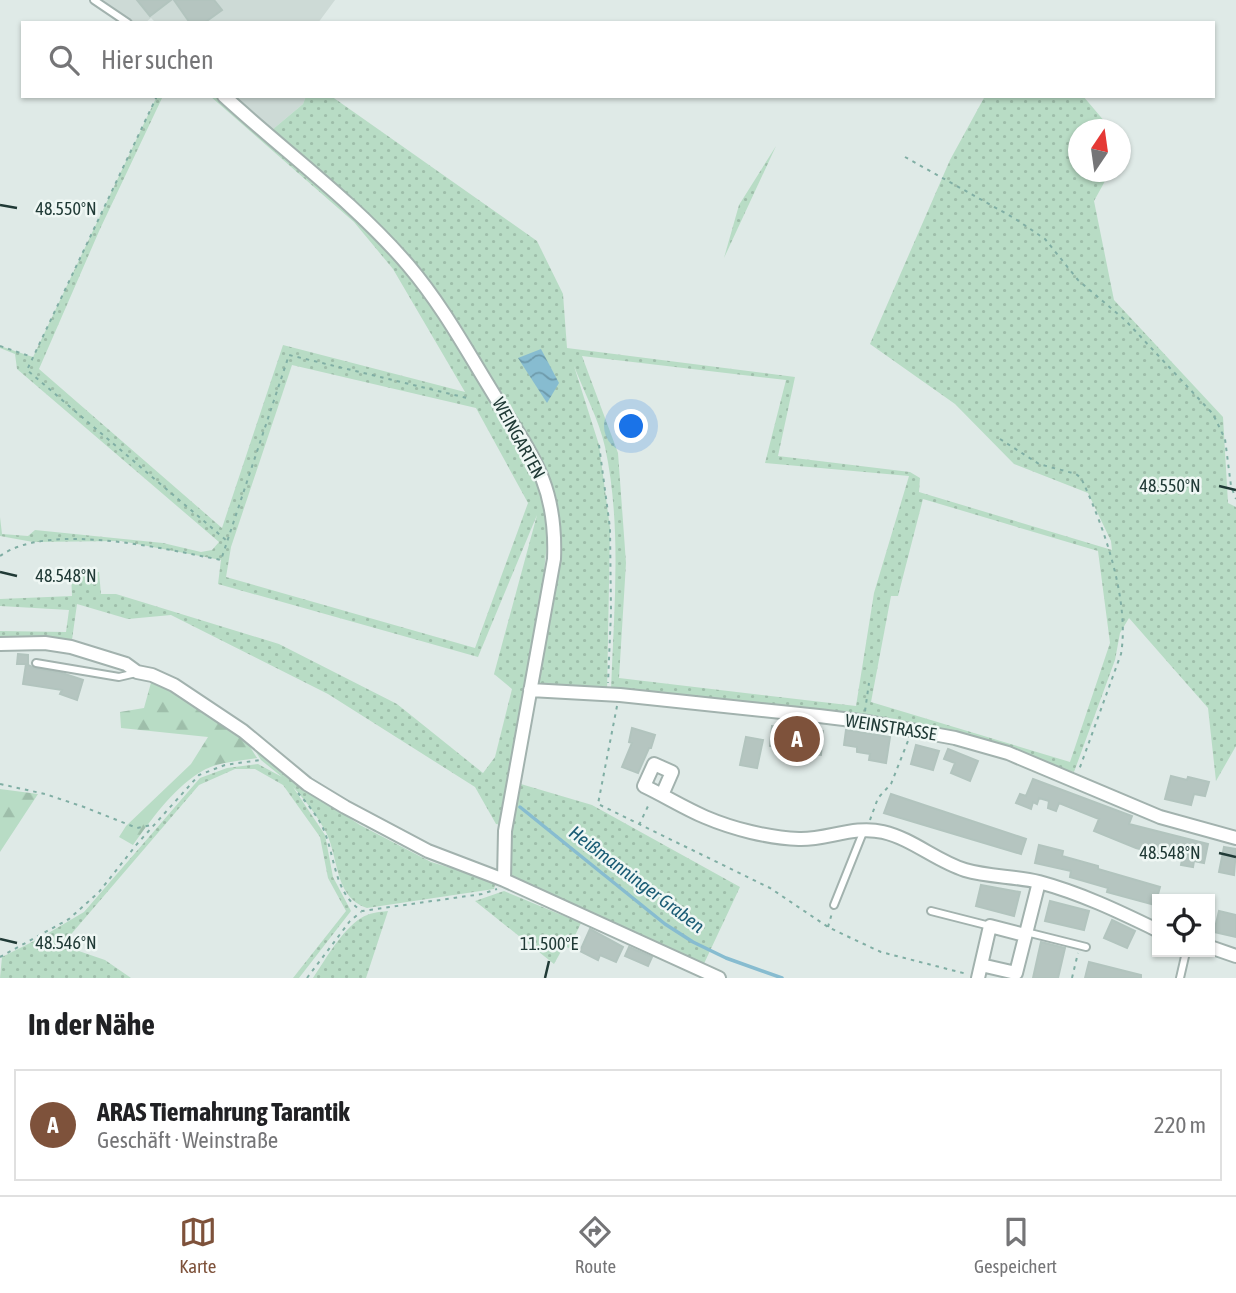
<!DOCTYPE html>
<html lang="de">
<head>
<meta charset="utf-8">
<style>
  :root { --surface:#fff; --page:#f6f6f6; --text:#202124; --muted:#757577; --line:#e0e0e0; --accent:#7e523b }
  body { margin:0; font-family:"Asap Condensed",sans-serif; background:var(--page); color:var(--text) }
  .controls { position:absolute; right:21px; bottom:21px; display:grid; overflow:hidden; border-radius:0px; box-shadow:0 2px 5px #0004 }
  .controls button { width:63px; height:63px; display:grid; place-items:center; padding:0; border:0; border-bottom:2px solid var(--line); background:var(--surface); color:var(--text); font:35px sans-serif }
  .compass { position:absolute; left:1068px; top:119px; width:63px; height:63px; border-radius:50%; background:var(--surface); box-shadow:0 2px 5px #0004; rotate:13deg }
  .you { position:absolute; left:632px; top:427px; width:24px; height:24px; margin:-18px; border:5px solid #fff; border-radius:50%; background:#1a73e8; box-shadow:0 0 0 10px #1a73e833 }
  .badge { display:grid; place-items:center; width:46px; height:46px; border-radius:50%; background:var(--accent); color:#fff; font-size:23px; font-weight:700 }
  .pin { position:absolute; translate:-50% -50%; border:4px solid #fff; box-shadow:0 2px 7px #0006 }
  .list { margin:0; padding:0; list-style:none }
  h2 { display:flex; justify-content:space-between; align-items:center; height:91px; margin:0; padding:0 28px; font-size:30px }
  h2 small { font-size:23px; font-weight:400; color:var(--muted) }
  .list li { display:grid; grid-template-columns:46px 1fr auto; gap:21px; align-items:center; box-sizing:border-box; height:112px; margin:0 14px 14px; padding:0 14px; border:2px solid var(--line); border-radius:0px }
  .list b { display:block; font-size:26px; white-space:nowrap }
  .list p { margin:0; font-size:23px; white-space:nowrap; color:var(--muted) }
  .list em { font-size:23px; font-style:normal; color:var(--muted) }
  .icon { flex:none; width:38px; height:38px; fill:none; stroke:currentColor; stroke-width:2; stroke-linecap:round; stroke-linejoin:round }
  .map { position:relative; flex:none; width:1236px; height:978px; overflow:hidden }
  .search { position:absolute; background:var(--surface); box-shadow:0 2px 5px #0004; left:21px; right:21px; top:21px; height:77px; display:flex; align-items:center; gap:18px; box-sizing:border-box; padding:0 24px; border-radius:0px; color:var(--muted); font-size:26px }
  .sheet { height:217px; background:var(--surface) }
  nav { display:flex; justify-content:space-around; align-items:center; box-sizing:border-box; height:98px; border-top:2px solid var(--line); background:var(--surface); font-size:19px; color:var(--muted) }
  nav a { display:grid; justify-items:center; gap:4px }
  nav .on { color:var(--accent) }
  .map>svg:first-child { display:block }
  .built { fill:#cddad6 }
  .grass { fill:url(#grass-dots); fill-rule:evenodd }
  .forest { fill:url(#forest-firs) }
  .water { fill:url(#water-waves) }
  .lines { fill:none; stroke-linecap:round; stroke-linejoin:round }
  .stream { stroke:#87bcd0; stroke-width:3.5 }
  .building { fill:#b5c5c0; stroke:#b2c4be; stroke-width:2 }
  .service-casing { stroke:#a2b2ae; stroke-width:10 }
  .minor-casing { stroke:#a2b2ae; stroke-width:16 }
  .path { stroke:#80aea4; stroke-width:2; stroke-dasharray:3.5 5; stroke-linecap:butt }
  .service { stroke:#fff; stroke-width:6 }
  .minor { stroke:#fff; stroke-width:12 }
  .ticks { fill:none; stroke:#203a36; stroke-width:2.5 }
  .labels { text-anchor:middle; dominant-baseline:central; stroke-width:5; stroke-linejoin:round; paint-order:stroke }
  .street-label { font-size:18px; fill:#203a36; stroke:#eff7f4 }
  .water-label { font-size:19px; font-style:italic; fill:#1b5c75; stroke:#eff7f4 }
  .ticks-label { font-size:18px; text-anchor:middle; fill:#203a36; stroke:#eff7f4; stroke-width:5; stroke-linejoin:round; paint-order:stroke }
</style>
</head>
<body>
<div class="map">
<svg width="1236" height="978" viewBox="0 0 1236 978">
  <defs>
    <pattern id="grass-dots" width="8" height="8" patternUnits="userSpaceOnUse" patternTransform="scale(1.75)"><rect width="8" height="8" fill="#b8dcc5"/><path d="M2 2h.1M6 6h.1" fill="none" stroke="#9ebeaa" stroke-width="1.8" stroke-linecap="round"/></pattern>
    <pattern id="forest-firs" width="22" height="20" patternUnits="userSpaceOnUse" patternTransform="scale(1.75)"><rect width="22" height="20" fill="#b8dcc5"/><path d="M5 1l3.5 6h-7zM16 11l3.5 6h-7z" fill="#9ebeaa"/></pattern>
    <pattern id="water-waves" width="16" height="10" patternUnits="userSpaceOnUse" patternTransform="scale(1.75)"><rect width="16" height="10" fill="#87bcd0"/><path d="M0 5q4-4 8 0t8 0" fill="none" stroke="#6e9aaa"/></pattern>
  </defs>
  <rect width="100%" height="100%" fill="#dfeae7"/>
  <path class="built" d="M99,0H335L318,23H156L151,18L145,23H132Z
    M229,96H306L303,104L266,135Z"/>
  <path class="grass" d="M157,96H163L100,229L39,369L222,528L283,345L465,392L393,269L354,222L210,96H223L266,135L303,104L306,96H331L537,241L563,294L567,348L795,377L778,456L910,472L920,478L919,492L1112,550L1111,541L1088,493L1014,464L955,404L870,344L950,160L985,96H1083L1111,129L1078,130V172H1110L1094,201L1114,300L1223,417L1228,503L1236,507V746L1216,781L1208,708L1129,618L1120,633L1115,660L1074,772L871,715L611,690C614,609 622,526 605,447C599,420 584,392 574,366L599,445L610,528L607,694L530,690L555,529L543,478L496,397L481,360L451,320L542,487L548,534L542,590L502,825L496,824L475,787L328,694L171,615L128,619L77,604L71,647L0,644V631L66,632L69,610L0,606V599L72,596L71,573L99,572L101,594H116L279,644L397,704L483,773L495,757L512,689L494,674L537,515L478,657L218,584L221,560L121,541L33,542L0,536V517L2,534L28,536L35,530L163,543L201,552L212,550L219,542L17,369L15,354L0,348V346L33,357ZM582,356L786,380L765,463L909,476L874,593L856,706L619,678L626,563L618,453ZM292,365L476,408L528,503L475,648L226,577L231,547ZM923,499L1098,551L1110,643L1070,762L871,702L891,596H898Z
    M776,146L724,258L739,205Z
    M243,731L310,792L360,825L431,862L488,879L495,885L494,889L367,908C332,896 340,853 323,827C315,813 304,799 293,787L325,835L333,877L351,911L299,978H293L346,911L328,878L320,837L283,785L255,769H235L199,785L67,939V947L105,960L131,978H0L2,957L40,938L84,912L200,778L227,768L258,764L282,777L261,760Z
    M514,782L592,805L740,887L701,970L504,880Z
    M504,891L581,923L569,948L564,946L554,964L475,901Z
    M388,911L366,978H313C326,959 341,931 361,918C369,913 378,912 388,911Z"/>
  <path class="forest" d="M152,679L172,687L242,734L257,758C238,761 215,762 199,773C172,790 151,820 133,845L119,837L126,826L191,764L208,737L121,728L120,712L144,708Z
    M0,789L38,794L0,852Z"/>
  <path class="water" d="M541,349L559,383L547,403L518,358Z"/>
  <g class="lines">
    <path class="stream" d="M520,807L665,924L693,942L726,958L782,978"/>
  </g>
  <path class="building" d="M137,0H171L150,16Z
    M174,0H214L222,10L204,23H190Z
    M18,654L28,655V665L34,668L62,673L83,680L77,700L60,694L62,690L23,684L26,664H17Z
    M772,726L823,731L821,755L785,752V748L770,746Z
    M632,728L655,735L651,748H649L638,773L622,767L632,743L629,742Z
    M846,730L890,737L886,763L869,760L870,754L857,752V747L844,745Z
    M746,737L763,740L757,768L740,765Z
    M916,745L939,751L933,770L911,764Z
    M948,749L978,761L970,781L951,773L955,763L944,759Z
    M1171,776L1187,780L1188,777L1209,782L1205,796L1194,794L1191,805L1165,799Z
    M1033,779L1132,816L1129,824L1208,844L1204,863L1194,861L1193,867L1181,865L1182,860L1136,848L1094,831L1099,819L1059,803L1056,811L1048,808L1049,801L1039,798L1037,804L1033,802L1031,809L1016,803L1020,794L1026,796Z
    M891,794L1026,839L1021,854L884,813Z
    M1039,845L1063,851L1062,856L1098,866V869L1160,887L1155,905L1107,892L1108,888L1070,877L1071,871L1035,863Z
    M1224,847L1236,849L1234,875L1219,872Z
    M981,885L1020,892L1014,916L976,906Z
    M1050,901L1089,911L1084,930L1045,921Z
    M1219,911L1236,915V937L1214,932Z
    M1112,920L1135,931L1127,948L1104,938Z
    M590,929L623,947L616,962L600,955L598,960L580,951Z
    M1041,942L1065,948L1058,978H1033Z
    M629,947L652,957L648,966L625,956Z
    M1089,962L1141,975V978H1085Z"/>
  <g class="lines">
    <defs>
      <path id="service" d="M94,0L128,23
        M36,663L119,677L136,673
        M834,905L864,830
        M931,911L990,926
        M1026,932L1086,947
        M1180,978L1186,952"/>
      <path id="minor" d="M224,96C285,152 354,202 408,265C443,306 468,353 496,398C533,456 557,486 554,559L505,831L504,880
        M0,644L45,643L71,647L126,664L137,672L152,675L174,685L243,731L307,784L345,807L428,851L504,880L719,978
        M530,690L620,695L819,716L868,722L955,738L1008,753L1160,817L1236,838
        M662,795L672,772L654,764L644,786C665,796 684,808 705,817C733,829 769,838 799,839C827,840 854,825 883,832C913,839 936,861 965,870C989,877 1014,876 1039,882C1080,893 1118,911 1157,930
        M1210,947L1236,956
        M981,965L1016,973L1039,882
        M978,978L990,926L1025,935"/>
    </defs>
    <use href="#service" class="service-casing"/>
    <use href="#minor" class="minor-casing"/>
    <path class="path" d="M157,96L27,370L226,540
      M905,157L1014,218L1045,239L1078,280L1125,320L1213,414L1225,439L1231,486L1236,499
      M0,346L32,357
      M1000,439L1039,464L1076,474L1081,478C1104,526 1130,601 1121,654L1079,770
      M599,445L610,528L611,612L608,683
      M0,556C49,521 165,549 221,560L289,355L467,398
      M617,706L598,804L770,888L828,927L853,939L881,952L967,974
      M865,711L869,683
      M0,784L45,794L84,807L137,828L152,825
      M298,793C306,802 315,813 321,824C336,853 332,892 362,911L482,894L497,889
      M870,820L878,798L891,784L908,741
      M639,825L650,802
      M828,927L832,913
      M0,957L69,919L99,892L137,844L199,775L225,765L260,760
      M307,978L350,921L361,912
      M1072,978L1078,953"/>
    <use href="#service" class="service"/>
    <use href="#minor" class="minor"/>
  </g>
  <path class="ticks" d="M0,205L17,208M1219,486L1236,490M0,572L17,576M1219,853L1236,857M0,939L17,943M545,978L549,961"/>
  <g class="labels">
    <g class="street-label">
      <text transform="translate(519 438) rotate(61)">WEINGARTEN</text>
      <text transform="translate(891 727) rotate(9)">WEINSTRASSE</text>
    </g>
    <g class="water-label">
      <text transform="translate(637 879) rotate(37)">Heißmanninger Graben</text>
    </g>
  </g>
  <g class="ticks-label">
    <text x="66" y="215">48.550°N</text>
    <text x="1170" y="492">48.550°N</text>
    <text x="66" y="582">48.548°N</text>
    <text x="1170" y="859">48.548°N</text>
    <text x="66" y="949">48.546°N</text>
    <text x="549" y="950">11.500°E</text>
  </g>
</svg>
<div class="controls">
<button><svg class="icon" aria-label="locate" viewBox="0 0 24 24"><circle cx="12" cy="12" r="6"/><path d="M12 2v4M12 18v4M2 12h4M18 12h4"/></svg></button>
</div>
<svg class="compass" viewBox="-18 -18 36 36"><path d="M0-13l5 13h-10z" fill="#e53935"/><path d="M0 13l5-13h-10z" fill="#757577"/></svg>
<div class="you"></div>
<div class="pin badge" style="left:797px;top:739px">A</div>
<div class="search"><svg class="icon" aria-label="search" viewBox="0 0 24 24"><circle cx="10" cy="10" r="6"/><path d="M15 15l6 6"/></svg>Hier suchen</div>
</div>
<section class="sheet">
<h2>In der Nähe<small></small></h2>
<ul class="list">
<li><span class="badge">A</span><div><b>ARAS Tiernahrung Tarantik</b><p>Geschäft · Weinstraße</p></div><em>220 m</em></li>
</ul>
</section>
<nav>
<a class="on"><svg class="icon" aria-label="map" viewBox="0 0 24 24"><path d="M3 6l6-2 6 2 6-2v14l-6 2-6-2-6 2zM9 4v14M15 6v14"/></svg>Karte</a>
<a><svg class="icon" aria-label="directions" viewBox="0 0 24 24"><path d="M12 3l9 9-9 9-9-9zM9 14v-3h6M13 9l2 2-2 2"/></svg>Route</a>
<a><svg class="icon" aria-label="saved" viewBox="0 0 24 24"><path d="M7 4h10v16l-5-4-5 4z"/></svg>Gespeichert</a>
</nav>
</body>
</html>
